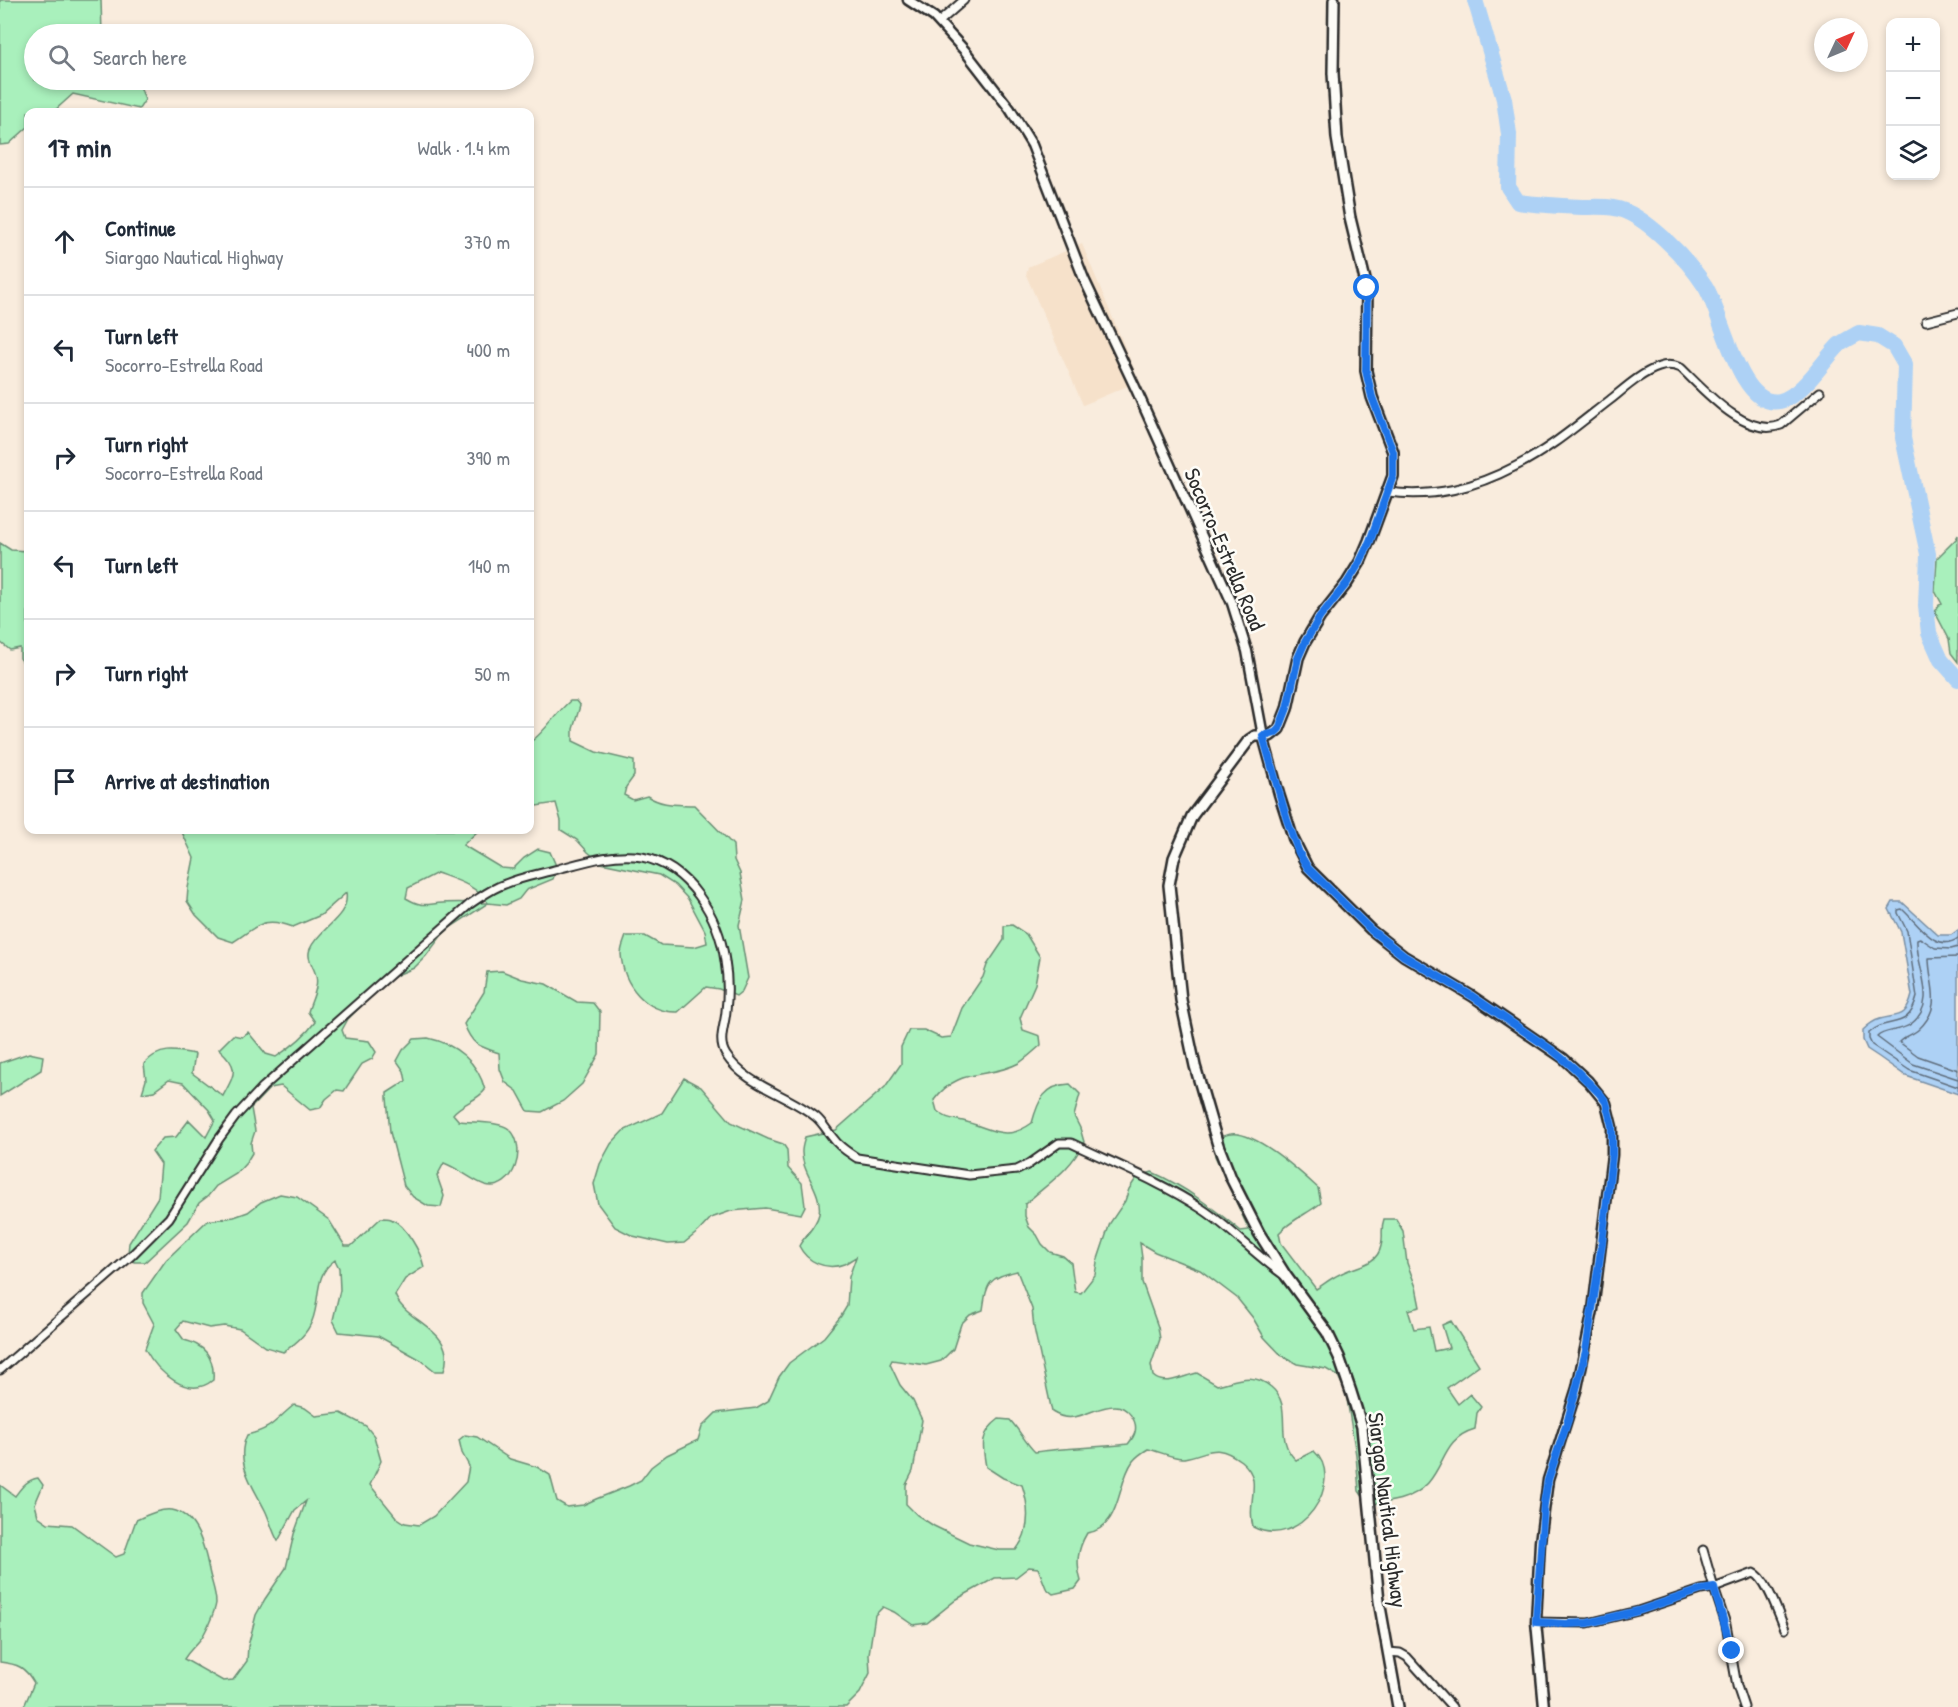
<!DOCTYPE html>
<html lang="en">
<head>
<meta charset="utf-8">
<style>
  :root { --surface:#fff; --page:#f6f6f7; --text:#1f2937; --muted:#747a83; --line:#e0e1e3 }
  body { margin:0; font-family:"Patrick Hand",sans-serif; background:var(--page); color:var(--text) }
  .controls { position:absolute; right:18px; top:18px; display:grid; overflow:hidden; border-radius:12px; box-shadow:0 3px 9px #0003 }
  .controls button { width:54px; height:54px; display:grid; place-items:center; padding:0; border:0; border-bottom:2px solid var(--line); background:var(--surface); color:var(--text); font:30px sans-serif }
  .compass { position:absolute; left:1814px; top:18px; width:54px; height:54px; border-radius:50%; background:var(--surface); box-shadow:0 3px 9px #0003; rotate:46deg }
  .stop { position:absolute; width:18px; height:18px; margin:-14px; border:4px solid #1a73e8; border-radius:50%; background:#fff }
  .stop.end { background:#1a73e8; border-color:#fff; box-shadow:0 2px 6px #0008 }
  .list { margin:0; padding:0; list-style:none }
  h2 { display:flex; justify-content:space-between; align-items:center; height:78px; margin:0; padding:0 24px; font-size:26px }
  h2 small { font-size:20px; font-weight:400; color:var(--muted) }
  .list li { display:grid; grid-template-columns:39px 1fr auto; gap:18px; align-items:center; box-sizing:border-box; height:108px; padding:0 24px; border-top:2px solid var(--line) }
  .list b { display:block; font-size:22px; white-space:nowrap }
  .list p { margin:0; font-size:20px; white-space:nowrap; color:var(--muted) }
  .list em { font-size:20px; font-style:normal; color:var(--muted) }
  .icon { flex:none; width:33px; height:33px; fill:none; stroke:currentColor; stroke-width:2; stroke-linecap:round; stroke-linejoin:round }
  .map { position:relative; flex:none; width:1958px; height:1707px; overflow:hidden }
  .search { position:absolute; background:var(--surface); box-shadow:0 3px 9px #0003; left:24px; top:24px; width:510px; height:66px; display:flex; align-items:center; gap:15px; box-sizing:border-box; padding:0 21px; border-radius:33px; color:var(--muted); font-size:22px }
  .panel { position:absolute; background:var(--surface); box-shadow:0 3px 9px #0003; left:24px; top:108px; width:510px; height:726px; border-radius:12px }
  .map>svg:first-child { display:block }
  .built { fill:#f6e1ca }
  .green { fill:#a9f0bc; stroke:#6a8e74; stroke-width:1.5; fill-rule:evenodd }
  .water { fill:#add1f5; stroke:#798fa4; stroke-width:1.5 }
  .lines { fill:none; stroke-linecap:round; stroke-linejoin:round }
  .shore { stroke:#5f6d7c; stroke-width:1.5 }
  .river { stroke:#add1f5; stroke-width:16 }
  .minor-casing { stroke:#2b2b2b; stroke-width:11 }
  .tertiary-casing { stroke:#2b2b2b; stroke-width:13 }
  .secondary-casing { stroke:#2b2b2b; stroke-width:14 }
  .minor { stroke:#fdfcf7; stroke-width:7 }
  .tertiary { stroke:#fdfcf7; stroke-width:8 }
  .secondary { stroke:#fdfcf7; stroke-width:9 }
  .route { stroke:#1a73e8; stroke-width:8 }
  .labels { text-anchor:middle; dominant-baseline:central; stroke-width:5; stroke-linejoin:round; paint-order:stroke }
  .street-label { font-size:22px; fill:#2b2b2b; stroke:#fdfcf7 }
</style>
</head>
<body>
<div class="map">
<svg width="1958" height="1707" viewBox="0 0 1958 1707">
  <rect width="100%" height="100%" fill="#f9ecdd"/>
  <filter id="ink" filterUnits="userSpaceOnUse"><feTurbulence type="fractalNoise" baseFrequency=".0167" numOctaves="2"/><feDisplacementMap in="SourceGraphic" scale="12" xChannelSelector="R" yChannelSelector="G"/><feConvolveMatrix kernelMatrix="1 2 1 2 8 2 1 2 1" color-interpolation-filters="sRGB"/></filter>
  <g filter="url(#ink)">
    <path class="built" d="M1082,244L1139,381L1083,405L1026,275L1028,267Z"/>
    <path class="green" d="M0,0H101L102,34H34V80H138L145,100L139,109L73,94L53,112H28V127L9,144L0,145Z
      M1958,535V662L1951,653L1949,639L1935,612L1939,605L1942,604L1935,591L1937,558L1956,539Z
      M0,543L11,550L28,551V670L20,658V648L10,650L0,642Z
      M570,701H576L580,706L573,729V741L596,752L634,761V776L626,787L624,795L633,800L647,796C663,806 676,804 694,805L733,845L734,860L740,873L745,900L739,925L748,978L742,991L736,996L719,989L706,987L678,1012C646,1013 623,985 621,954C621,948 624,942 626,936H645L661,945L694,947L707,943L705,931L688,899L675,885L659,875L601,863L588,852L577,840L561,830V821L556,803L530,807V740H533C547,729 556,713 570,701Z
      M181,830H479L463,845L501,868L513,869L524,858L538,849L550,852L557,868L553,879L526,890L519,899L506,905L488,903L451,927L442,935L426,956L414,968L399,974L385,982L348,1019L342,1030L345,1038L369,1041L376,1052L372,1059L362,1064L344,1091L337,1090L326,1099L320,1108L310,1110L281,1086L270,1088L251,1108L255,1131L251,1143L252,1153L246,1163L236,1174L216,1186L208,1196L199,1203L188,1222L145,1262H134L128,1253L129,1243L158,1197L161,1164L152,1151L163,1138L176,1137L189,1120L206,1137L215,1120L209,1110L183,1083L169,1080L154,1091L142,1093L146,1080L144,1064C159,1047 175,1050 195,1054L192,1073L223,1096C235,1073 240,1068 219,1049L233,1035L242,1037L248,1032L266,1054L276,1057C291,1047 305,1036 315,1022L308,1012C311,1001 319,987 316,976C314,966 306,959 310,949C318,929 350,917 346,893L321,915L293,927C262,915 257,927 233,942L218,937L196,915L187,901L188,888L194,858ZM437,873C456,880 476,885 488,903C473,903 458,902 443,903C426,904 423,908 406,898L408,888Z
      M1012,925L1026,934L1040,957L1035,984L1020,1018L1023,1030L1040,1036L1041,1045C1034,1051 1027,1058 1019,1063C987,1080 959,1066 934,1100L937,1111C949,1120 950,1118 963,1121C991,1128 1005,1143 1032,1123C1038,1101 1044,1085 1070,1084L1080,1094L1074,1116L1080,1128L1084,1142C1071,1170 1047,1184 1025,1204V1216L1029,1227L1037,1235L1042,1244L1050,1252L1063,1256L1071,1263L1075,1292L1081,1293L1095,1275L1097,1262L1110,1223L1125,1201L1129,1189L1137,1177L1152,1172C1186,1187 1213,1208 1241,1231L1249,1230L1215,1156L1213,1141C1218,1139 1225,1134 1231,1134C1256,1131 1299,1171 1318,1188L1321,1203C1307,1214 1291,1220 1279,1233L1281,1243L1316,1289C1324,1284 1331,1278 1340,1274C1354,1266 1377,1266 1381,1246C1384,1236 1380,1230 1384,1219H1396L1403,1231L1407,1263L1416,1287L1420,1307L1408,1310L1414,1329L1429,1327L1434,1351L1449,1348L1442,1325L1451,1321L1479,1365L1447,1388L1458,1404L1470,1394L1481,1407L1477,1413L1475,1429C1444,1438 1446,1462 1428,1483C1413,1500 1388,1503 1368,1504L1359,1491L1356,1455L1346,1393L1338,1376L1326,1369L1297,1364L1282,1356L1264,1337L1253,1318L1237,1298L1200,1270L1155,1252L1140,1243L1142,1258V1282L1158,1327L1160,1339L1151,1365L1153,1376C1165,1387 1183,1376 1197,1373L1217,1385C1238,1380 1253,1372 1271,1387C1295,1407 1272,1438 1296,1460L1314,1451C1347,1481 1300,1552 1253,1527C1248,1509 1255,1496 1253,1480C1252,1473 1247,1466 1241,1461C1216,1442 1210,1453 1184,1458C1175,1459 1158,1451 1148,1449C1143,1452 1137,1456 1133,1461C1116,1484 1122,1528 1087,1533C1077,1550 1076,1563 1081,1581L1075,1589L1053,1594L1046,1588L1038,1568L1029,1567L1016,1577L995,1578L957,1599L927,1623L913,1625L894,1612L883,1607L875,1615L869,1654L870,1673L860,1693L846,1707H21L25,1704L34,1683C25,1667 18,1664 0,1662V1485L15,1496C21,1488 26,1480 38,1478L43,1485L35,1504L38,1516L48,1523L72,1525L116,1557L124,1554L136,1520C146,1516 160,1508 172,1510C198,1515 205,1550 209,1570C211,1581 216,1592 216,1603C215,1611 205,1635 199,1641C193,1648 189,1651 184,1659L223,1681L233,1680L247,1661L248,1646L256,1615L265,1599L286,1568L294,1534L306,1501L295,1510L278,1541C272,1531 270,1520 265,1510C253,1486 234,1462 247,1435C273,1429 275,1420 294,1405L305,1408L316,1416L341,1413L366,1426L374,1436L381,1461L370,1485L396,1517L405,1523L419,1525L434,1516L466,1482L469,1466L462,1453L459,1440L465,1435L477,1437L510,1459L537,1467L550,1475L557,1501L567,1507L583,1505L596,1499L629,1486L641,1480L651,1467L667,1455L698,1440L702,1427L716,1413L756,1408L768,1401L779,1377L789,1363L824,1337L841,1316L847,1306L849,1277L856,1257C852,1259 848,1262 844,1264C826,1271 807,1262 799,1246C805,1235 816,1227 819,1214C823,1191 801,1173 802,1151C802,1147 804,1141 805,1137L836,1130L885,1087L901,1064V1047L909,1030H924L941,1038L951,1037L962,1008L983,977L987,965L1004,940V926ZM1017,1271L1032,1309L1034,1328L1052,1412C1076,1427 1091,1406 1115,1406C1127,1406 1138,1421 1135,1432C1134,1437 1131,1440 1128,1444C1097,1448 1066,1447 1035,1452C1025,1442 1020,1431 1010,1420L999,1419C980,1433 982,1445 986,1467L1003,1478L1022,1485C1029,1506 1031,1531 1016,1550H999L969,1543L934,1526L917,1515L906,1504V1485L913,1471L922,1420L913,1401L900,1385L890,1364L892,1360L926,1365L941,1361L953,1349L961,1324L970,1315L983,1310C987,1281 989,1278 1017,1271Z
      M502,971L522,979L546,984L577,1002L593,1003L600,1012L599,1054L582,1084L563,1101L542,1112L528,1111L517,1091L505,1082L500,1069L499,1053C478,1046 472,1045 464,1024L484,992L487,972Z
      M428,1038C456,1044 478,1062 485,1090C477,1101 462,1103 453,1114L459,1121C472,1123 500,1121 509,1129C528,1145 515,1193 485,1185C473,1181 458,1168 444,1163L437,1176L444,1196L441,1207L428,1206L413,1197L404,1186L390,1132L387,1098V1093L406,1081L404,1071L397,1061L403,1050L414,1039Z
      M29,1053L43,1056L41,1070L0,1096V1063Z
      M684,1078L701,1087L731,1122L768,1139L783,1144L787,1150L788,1168L802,1183L805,1206L801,1214L765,1208L731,1211L711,1218L699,1231L684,1243L668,1244L633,1236L615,1227L598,1204L594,1184L600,1164L611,1144L623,1131L662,1113Z
      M280,1194L297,1197L329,1220L345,1246H351L381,1218C385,1218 388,1218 391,1219C406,1225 421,1253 424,1267L405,1279L395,1295C405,1323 458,1329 444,1371H435L421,1360L378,1336L339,1332L333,1320L340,1290L339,1268L335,1260C313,1275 321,1300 312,1321C307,1334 294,1345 283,1352L266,1347L240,1329L224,1326L209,1328L183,1321L176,1329L184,1340C205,1345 215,1358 213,1380C188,1401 157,1371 145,1349L154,1324L143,1303V1293L166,1260L207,1221L234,1217L248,1212L261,1202Z"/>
    <path class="water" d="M1893,902H1902L1938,935H1951L1958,930V1094L1906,1076L1879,1057L1867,1049L1863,1040V1030C1868,1025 1873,1021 1880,1019C1899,1014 1906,1019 1912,995L1901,932L1889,909Z"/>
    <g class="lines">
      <path class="shore" d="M1958,938C1936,955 1916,921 1902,909L1898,910V913L1907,931L1917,997C1908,1033 1888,1015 1869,1033V1039L1872,1045L1909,1070L1958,1087
        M1958,947L1951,949L1935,948L1920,938L1917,939C1915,966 1940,1002 1911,1024C1900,1032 1884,1029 1877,1037L1913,1064L1958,1079
        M1958,957L1929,958C1929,985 1944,1005 1919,1029C1913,1035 1904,1036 1899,1042L1918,1056L1958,1070"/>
      <path class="river" d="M1475,0L1504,99L1509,134L1508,187L1518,202C1539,205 1560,206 1582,207C1592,207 1603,206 1614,208C1645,213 1688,260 1705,286C1722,312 1739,410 1780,401C1802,396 1823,361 1839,345C1845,340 1852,337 1859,333L1878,336L1894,346L1905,365L1903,438L1928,554L1926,606L1929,633L1941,660L1958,679"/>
      <defs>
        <path id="minor" d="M939,22L964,0
          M1926,321L1958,313
          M1388,492C1434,498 1474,488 1516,466C1550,449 1580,423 1610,400C1625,388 1641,373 1659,367C1667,364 1674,365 1681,368C1703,389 1746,439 1781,425L1820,392
          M0,1370L132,1255L169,1218L219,1139L236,1116L263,1087L470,904C481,897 492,888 505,884C522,877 540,874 558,869C584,862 615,852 642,857C689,866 719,917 725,961C728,978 728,994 726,1011C725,1026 717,1041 726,1055C746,1086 788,1094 816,1117C823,1123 827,1131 833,1138C839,1147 848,1152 857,1158L969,1175L1017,1170L1029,1164L1059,1143H1071C1115,1164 1161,1182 1202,1209C1231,1228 1255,1255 1284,1275
          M1536,1622L1588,1623L1638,1611L1701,1590L1714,1588L1703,1550
          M1388,1652L1400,1653L1407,1657L1452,1707
          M1744,1707L1737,1686L1726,1624L1714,1588L1754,1573C1767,1578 1779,1616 1785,1629"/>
        <path id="tertiary" d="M908,0L934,17L965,51L1010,109L1032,145L1084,279L1135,387L1232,603L1247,651L1263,736L1279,794L1293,838L1308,868L1371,930L1404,956L1472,996L1563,1058L1588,1081L1606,1103L1612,1127V1155L1593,1310L1577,1388L1548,1480L1540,1542L1536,1622L1544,1707"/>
        <path id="secondary" d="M1334,0L1333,73L1337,138L1350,218L1367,288L1366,371L1372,397L1393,452V476L1369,541L1360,562L1347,583L1320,617L1305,642L1298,658L1287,709L1279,729L1270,736H1255L1249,740L1192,816L1174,858L1169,885L1181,1000L1195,1066L1218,1145L1231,1178L1259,1233L1286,1276L1327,1332L1339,1357L1351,1392L1362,1427L1379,1601L1398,1707"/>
      </defs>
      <use href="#minor" class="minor-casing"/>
      <use href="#tertiary" class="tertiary-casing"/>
      <use href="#secondary" class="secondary-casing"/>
      <use href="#minor" class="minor"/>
      <use href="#tertiary" class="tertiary"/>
      <use href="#secondary" class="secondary"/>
    </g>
  </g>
  <g class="lines" filter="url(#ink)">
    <path class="route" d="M1367,288L1366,371L1372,397L1393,452V476L1370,541L1360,562L1347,583L1320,617L1305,642L1298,658L1287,708L1279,729L1275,733L1263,736L1287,820L1299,853L1308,868L1371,930L1404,956L1472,996L1552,1050L1574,1068L1600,1094L1606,1102L1612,1126V1155L1602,1243L1586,1351L1568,1420L1548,1480L1544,1504L1536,1622L1566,1624L1588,1623L1638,1611L1701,1590L1714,1588L1732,1651"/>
  </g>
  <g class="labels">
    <g class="street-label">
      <text transform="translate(1225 549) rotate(67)">Socorro-Estrella Road</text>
      <text transform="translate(1388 1510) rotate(83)">Siargao Nautical Highway</text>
    </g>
  </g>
</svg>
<div class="controls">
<button>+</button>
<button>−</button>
<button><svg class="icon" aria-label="layers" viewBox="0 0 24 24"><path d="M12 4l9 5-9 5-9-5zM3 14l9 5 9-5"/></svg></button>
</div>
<svg class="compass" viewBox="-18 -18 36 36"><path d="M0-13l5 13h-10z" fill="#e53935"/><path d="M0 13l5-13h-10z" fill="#747a83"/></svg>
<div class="stop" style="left:1367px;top:288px"></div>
<div class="stop end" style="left:1732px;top:1651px"></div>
<div class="search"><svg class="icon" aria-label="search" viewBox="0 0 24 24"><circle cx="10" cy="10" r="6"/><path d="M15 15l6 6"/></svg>Search here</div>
<section class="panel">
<h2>17 min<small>Walk · 1.4 km</small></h2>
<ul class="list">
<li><svg class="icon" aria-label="ahead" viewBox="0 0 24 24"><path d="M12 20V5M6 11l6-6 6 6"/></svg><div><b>Continue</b><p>Siargao Nautical Highway</p></div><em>370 m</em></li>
<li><svg class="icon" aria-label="left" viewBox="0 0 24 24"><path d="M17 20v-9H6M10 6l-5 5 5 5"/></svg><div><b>Turn left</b><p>Socorro-Estrella Road</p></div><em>400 m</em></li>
<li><svg class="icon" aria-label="right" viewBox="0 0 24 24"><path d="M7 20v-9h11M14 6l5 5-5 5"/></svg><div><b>Turn right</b><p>Socorro-Estrella Road</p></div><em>390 m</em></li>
<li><svg class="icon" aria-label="left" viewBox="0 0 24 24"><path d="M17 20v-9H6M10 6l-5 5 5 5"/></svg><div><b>Turn left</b></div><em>140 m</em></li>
<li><svg class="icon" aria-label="right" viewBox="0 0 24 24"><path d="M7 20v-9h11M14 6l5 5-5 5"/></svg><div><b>Turn right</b></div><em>50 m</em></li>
<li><svg class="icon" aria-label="arrive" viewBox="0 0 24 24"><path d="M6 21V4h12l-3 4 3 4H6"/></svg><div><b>Arrive at destination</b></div></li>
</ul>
</section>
</div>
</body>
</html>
